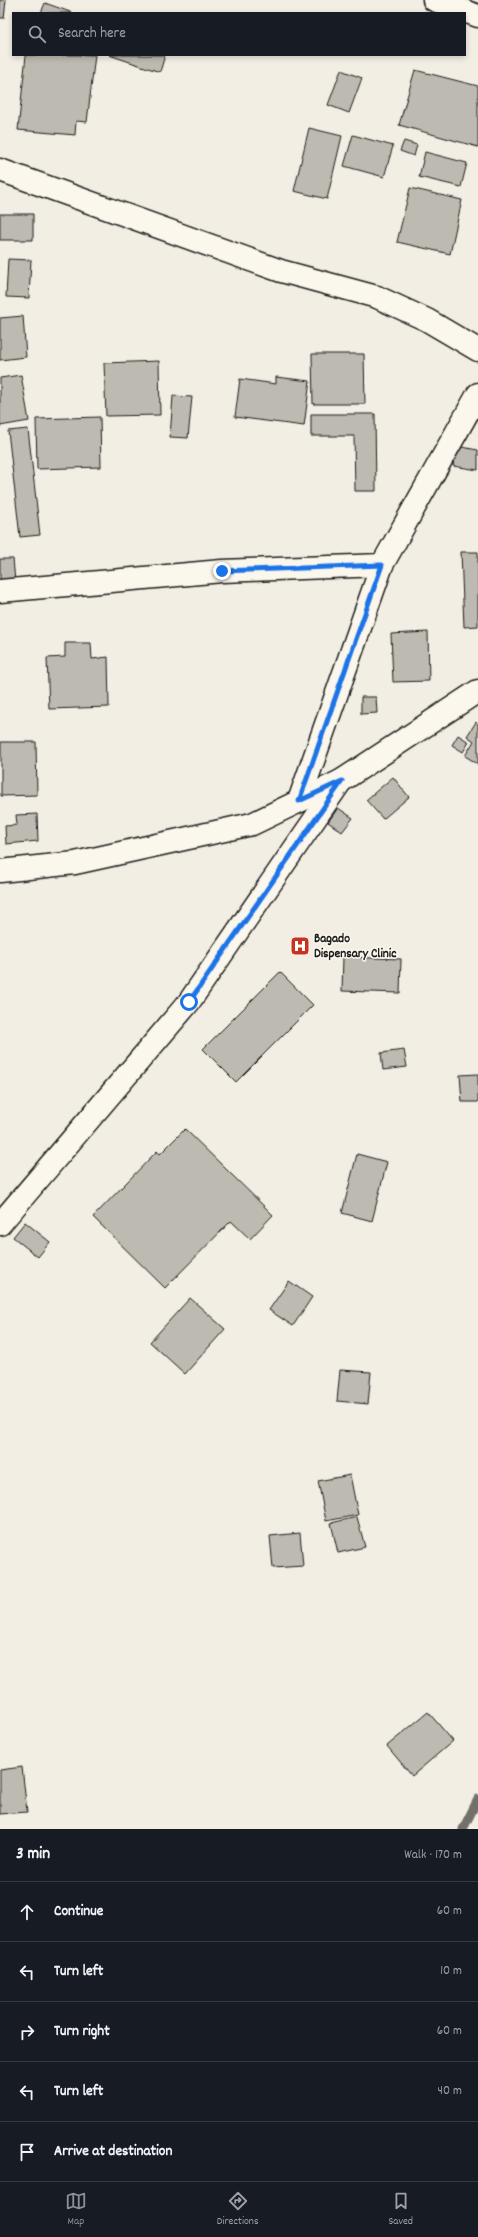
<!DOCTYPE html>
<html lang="en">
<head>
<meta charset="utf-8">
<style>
  :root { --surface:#171b24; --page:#20242c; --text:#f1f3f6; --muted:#9ea1a6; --line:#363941; --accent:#8c9099 }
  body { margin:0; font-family:Dekko,sans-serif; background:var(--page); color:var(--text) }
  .stop { position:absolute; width:12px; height:12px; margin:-9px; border:3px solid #1a73e8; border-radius:50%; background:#fff }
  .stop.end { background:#1a73e8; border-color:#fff; box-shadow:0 1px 4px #0008 }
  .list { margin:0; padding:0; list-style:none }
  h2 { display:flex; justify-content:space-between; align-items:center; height:52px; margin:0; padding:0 16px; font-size:17px }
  h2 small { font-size:13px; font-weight:400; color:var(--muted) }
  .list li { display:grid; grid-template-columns:26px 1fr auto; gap:12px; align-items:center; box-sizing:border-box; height:60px; padding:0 16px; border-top:1px solid var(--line) }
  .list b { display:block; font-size:15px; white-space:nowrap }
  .list em { font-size:13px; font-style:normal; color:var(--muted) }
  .icon { flex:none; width:22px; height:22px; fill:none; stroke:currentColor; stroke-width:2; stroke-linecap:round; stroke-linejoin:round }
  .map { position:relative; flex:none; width:478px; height:1829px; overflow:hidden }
  .search { position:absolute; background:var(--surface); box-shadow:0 2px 6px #0003; left:12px; right:12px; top:12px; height:44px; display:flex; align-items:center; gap:10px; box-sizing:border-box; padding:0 14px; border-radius:0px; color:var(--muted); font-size:15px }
  .sheet { height:352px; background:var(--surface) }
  nav { display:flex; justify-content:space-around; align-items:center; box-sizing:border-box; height:56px; border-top:1px solid var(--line); background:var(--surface); font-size:11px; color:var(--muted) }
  nav a { display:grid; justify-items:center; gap:2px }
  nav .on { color:var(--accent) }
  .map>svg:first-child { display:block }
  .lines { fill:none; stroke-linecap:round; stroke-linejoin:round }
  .stream { stroke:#716f6b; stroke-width:9 }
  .building { fill:#bdbab1; stroke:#1c1c1c }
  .minor-casing { stroke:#1c1c1c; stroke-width:25 }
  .tertiary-casing { stroke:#1c1c1c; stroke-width:25 }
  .minor { stroke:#fbf7ec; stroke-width:22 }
  .tertiary { stroke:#fbf7ec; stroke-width:22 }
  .route { stroke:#1a73e8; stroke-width:5 }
  .labels { text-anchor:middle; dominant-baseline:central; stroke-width:3; stroke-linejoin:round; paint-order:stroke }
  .poi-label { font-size:13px; font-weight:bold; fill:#1c1c1c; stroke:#fbf7ec; text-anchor:start }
</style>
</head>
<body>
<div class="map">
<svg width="478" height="1829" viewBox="0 0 478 1829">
  <rect width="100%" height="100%" fill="#f2eee4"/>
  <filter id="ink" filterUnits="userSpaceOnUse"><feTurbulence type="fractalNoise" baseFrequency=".025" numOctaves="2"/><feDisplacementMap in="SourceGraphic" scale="8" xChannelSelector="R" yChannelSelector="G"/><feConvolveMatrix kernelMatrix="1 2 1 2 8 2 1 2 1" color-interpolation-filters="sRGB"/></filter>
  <g filter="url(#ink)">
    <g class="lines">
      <path class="stream" d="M463,1829L478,1799"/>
    </g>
    <path class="building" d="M0,0H6L4,18H0Z
      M45,3L73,13H41Z
      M26,55H95L87,122L76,121L75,135L18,130Z
      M109,55H165L160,72Z
      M341,70L362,78L349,113L328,105Z
      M415,70L478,86V147L399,125Z
      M309,128L342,136L327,199L294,191Z
      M353,135L393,146L384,177L344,166Z
      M404,141L417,145L414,156L400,151Z
      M425,152L467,163L461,187L419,177Z
      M410,188L462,200L450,254L397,242Z
      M0,214H33V240H0Z
      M8,259L31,260L29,298L6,297Z
      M23,316L26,357L0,360V318Z
      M312,354H364L365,404H313Z
      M159,361L160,415L106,416L104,363Z
      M21,375L29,421L0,426V378Z
      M276,377L310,381L304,426L235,417L240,379L276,384Z
      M173,396L192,397L188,438L170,437Z
      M311,414H375L376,491H355L354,436H311Z
      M100,417L101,467L37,469L36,419Z
      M28,429L40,535L20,537L8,431Z
      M456,446L478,450V470L453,466Z
      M461,552H478V626L464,627Z
      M0,559H13L15,581L0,582Z
      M428,632L429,681L393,682L391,634Z
      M65,643H91L92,659L108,657L109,707L49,709L47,658L65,657Z
      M361,697H376L377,713L361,714Z
      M476,722L478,724V764L465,756L474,741L467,736Z
      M458,735L469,742L463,752L452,745Z
      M1,742H36L37,795L1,796Z
      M393,777L409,797L383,819L366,800Z
      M338,808L353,818L342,832L328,822Z
      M37,814L38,841L6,844L5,826L17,825L16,815Z
      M343,957L401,959L400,993L342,991Z
      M280,972L313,1005L236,1082L203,1049Z
      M404,1050L407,1067L383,1070L381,1053Z
      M478,1074V1102H462L460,1075Z
      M185,1129L273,1215L250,1239L231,1221L165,1288L93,1217L157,1151L160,1154Z
      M357,1154L387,1162L372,1221L342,1213Z
      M25,1222L50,1242L38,1257L13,1237Z
      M289,1281L312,1297L293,1326L269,1310Z
      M190,1298L225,1329L185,1374L150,1342Z
      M340,1370L371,1372L368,1404L337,1401Z
      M350,1475L358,1515L326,1521L318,1481Z
      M357,1517L365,1547L338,1553L331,1523Z
      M300,1533L303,1566L273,1568L270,1536Z
      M428,1712L453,1741L412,1776L387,1746Z
      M22,1767L27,1812L0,1814V1770Z"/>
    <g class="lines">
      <defs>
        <path id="minor" d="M434,0L478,16
          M0,170L281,271L377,297L427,320L478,350
          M0,591L222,571L382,565
          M299,801L382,565L478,394
          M0,1224L189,1002L341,781"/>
        <path id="tertiary" d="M0,871L75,863L252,824L341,781L478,691"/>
      </defs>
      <use href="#minor" class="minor-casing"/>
      <use href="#tertiary" class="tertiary-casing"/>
      <use href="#minor" class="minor"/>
      <use href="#tertiary" class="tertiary"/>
    </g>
  </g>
  <g class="lines" filter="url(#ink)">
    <path class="route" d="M189,1002L342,781L299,801L382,565L222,571"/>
  </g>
  <defs>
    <symbol id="hospital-square" viewBox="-11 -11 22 22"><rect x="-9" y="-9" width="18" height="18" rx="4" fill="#c8321e" stroke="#fbf7ec"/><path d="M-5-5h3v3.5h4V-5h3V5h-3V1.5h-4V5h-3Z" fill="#fff"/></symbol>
  </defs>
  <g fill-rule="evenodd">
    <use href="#hospital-square" x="289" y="935" width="22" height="22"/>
  </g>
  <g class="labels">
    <g class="poi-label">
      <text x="314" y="939">Bagado<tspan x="314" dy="15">Dispensary Clinic</tspan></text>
    </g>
  </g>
</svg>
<div class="stop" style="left:189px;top:1002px"></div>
<div class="stop end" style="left:222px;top:571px"></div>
<div class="search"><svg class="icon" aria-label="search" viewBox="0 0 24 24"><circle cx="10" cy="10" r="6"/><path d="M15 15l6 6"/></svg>Search here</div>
</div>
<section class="sheet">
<h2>3 min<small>Walk · 170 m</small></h2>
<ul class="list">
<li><svg class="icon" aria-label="ahead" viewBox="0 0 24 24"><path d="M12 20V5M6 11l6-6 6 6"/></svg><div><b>Continue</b></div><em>60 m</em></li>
<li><svg class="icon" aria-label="left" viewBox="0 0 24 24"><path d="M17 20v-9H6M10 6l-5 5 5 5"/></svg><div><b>Turn left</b></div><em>10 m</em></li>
<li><svg class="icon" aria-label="right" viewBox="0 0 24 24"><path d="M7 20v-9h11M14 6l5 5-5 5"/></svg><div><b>Turn right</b></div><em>60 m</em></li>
<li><svg class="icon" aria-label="left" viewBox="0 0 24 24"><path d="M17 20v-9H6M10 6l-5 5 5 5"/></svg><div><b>Turn left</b></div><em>40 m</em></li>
<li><svg class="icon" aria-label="arrive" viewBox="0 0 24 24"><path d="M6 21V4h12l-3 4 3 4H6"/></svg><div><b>Arrive at destination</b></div></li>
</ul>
</section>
<nav>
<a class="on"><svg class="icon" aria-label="map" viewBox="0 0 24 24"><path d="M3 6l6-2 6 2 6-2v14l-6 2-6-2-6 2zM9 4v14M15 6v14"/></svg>Map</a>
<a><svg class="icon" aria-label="directions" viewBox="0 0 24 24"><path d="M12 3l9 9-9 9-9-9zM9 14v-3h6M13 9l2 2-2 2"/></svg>Directions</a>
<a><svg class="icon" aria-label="saved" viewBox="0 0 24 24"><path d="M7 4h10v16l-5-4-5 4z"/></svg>Saved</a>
</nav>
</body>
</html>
